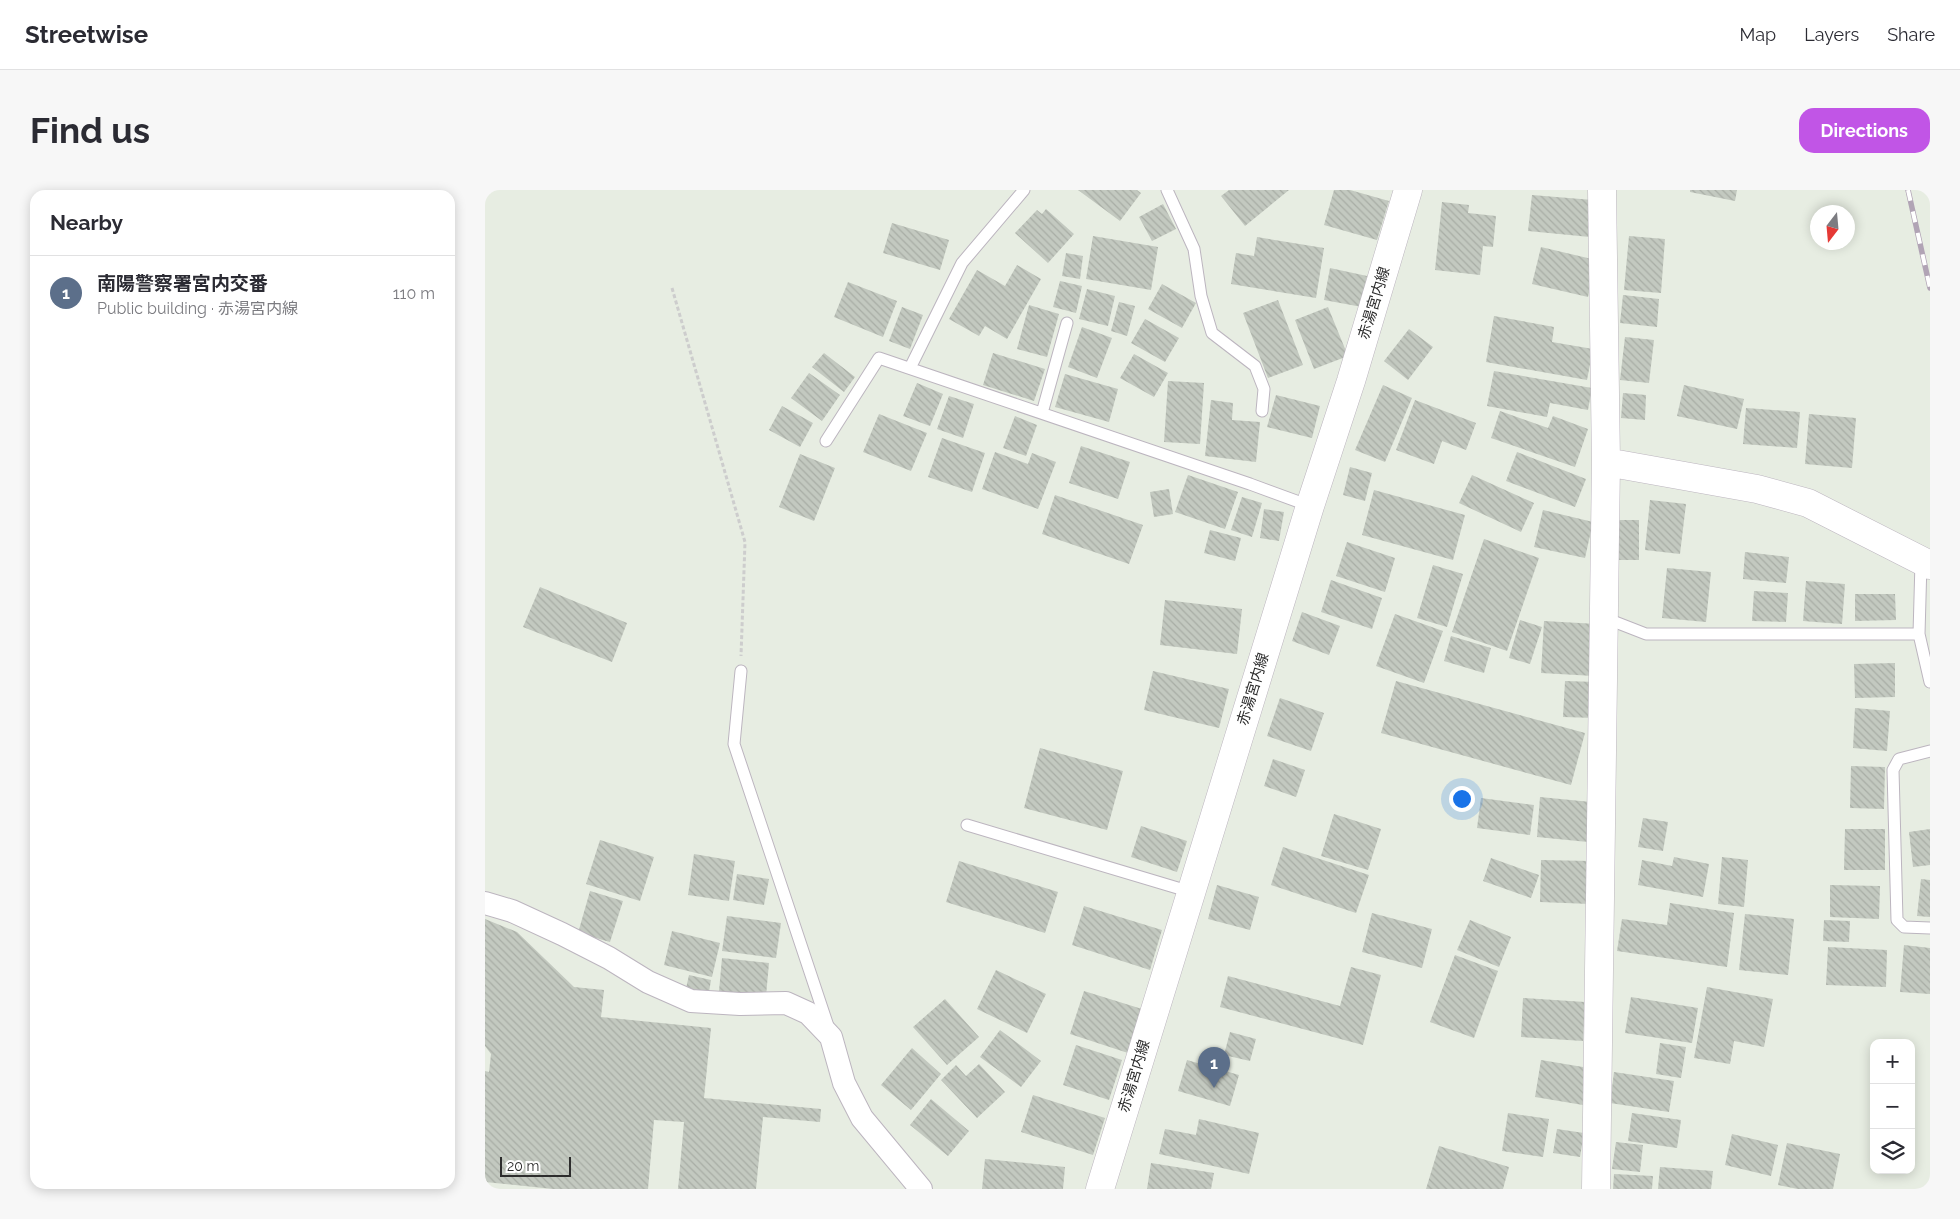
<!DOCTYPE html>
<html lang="en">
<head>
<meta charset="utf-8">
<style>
  :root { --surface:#fff; --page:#f7f7f7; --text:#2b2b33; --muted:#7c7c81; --line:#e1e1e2; --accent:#c155e6 }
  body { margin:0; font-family:Raleway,"Noto Sans JP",sans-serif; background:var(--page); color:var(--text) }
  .controls { position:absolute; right:15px; bottom:15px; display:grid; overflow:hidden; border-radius:10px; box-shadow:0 2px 12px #0003 }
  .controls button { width:45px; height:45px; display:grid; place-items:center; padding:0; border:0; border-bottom:1px solid var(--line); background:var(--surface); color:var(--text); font:25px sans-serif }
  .compass { position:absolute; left:1325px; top:15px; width:45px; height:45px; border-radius:50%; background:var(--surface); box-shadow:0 2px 12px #0003; rotate:196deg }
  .scale { position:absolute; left:15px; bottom:12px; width:71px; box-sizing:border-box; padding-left:5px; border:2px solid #2d2d2d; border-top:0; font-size:14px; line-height:18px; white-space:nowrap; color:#2d2d2d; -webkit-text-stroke:4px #fff; paint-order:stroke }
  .you { position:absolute; left:976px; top:608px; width:18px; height:18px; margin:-12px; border:4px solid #fff; border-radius:50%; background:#1a73e8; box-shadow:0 0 0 8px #1a73e833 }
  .badge { display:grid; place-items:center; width:32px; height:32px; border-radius:50%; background:var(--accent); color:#fff; font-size:16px; font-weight:700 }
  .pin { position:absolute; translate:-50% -41px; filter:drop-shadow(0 1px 2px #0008) }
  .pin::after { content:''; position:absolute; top:26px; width:18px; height:15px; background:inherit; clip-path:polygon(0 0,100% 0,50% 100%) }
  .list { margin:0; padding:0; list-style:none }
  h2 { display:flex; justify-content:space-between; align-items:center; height:65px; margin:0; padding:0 20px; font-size:21px }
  h2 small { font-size:16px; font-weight:400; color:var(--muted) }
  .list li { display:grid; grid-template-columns:32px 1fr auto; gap:15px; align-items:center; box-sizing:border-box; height:75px; padding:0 20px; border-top:1px solid var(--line) }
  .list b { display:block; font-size:19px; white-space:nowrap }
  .list p { margin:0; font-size:16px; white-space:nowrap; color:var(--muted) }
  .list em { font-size:16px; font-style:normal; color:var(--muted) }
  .icon { flex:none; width:28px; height:28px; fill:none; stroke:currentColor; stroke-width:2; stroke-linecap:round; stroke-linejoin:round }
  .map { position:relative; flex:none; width:1445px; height:999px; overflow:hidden; border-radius:15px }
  header { display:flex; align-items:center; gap:30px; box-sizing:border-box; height:70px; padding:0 25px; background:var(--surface); border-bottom:1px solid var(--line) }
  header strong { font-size:24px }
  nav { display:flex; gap:28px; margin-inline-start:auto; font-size:18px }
  .intro { display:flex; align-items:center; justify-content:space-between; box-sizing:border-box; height:120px; padding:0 30px }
  h1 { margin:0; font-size:35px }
  .button { padding:12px 22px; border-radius:15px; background:var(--accent); color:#fff; font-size:18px; font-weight:700 }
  main { display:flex; gap:30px; padding:0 30px }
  aside { flex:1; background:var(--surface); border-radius:15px; box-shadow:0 2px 12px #0003 }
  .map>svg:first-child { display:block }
  .building { fill:url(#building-back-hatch) }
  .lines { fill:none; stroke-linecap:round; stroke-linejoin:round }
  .service-casing { stroke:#bcb5bf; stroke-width:13 }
  .minor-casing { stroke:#bcb5bf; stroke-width:24 }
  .tertiary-casing { stroke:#bcb5bf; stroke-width:29 }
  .secondary-casing { stroke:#bcb5bf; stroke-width:29 }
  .path { stroke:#cdcdcd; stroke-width:3; stroke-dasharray:4 2.5; stroke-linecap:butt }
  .service { stroke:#fff; stroke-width:11 }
  .minor { stroke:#fff; stroke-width:22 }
  .tertiary { stroke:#fff; stroke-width:28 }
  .secondary { stroke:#fff; stroke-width:28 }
  .rail-casing { stroke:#b1a4b5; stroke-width:5.5 }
  .rail { stroke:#fff; stroke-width:4; stroke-dasharray:11; stroke-linecap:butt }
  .labels { text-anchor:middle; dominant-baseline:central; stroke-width:5; stroke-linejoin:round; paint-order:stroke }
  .street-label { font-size:15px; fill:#2d2d2d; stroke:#fff }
</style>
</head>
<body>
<header>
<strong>Streetwise</strong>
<nav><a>Map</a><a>Layers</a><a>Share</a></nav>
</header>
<div class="intro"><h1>Find us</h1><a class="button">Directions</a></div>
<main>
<aside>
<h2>Nearby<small></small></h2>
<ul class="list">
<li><span class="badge" style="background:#5c6f8a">1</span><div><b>南陽警察署宮内交番</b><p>Public building · 赤湯宮内線</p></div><em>110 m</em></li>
</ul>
</aside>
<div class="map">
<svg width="1445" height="999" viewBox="0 0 1445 999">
  <defs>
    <pattern id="building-back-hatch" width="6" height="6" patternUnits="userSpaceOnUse" patternTransform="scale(1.25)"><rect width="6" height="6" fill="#c3c9c0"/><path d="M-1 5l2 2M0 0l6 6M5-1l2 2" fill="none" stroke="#a8ada5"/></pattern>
  </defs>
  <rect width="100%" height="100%" fill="#e7ede2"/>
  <path class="building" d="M593,0H652L656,3L635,31Z
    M744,0H804L760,36L736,6Z
    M849,0H865L904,11L892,50L839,35Z
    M1205,0H1252L1250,11L1205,2Z
    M1047,5L1108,10L1105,47L1043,41Z
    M957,12L984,15L983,23L1011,26L1008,57L998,56L995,85L950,80Z
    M678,14L691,39L667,51L654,27Z
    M561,19L589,44L563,73L530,43L552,20L557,24Z
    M407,33L464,50L455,80L398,63Z
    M608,46L673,57L666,100L601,89Z
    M1144,46L1180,49L1176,103L1139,100Z
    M772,47L839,58L831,108L746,94L751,63L769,66Z
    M1056,57L1111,70L1103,107L1047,94Z
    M581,63L598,66L595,89L577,86Z
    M532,75L556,89L522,149L500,136L494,146L464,129L492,80L520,96Z
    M845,78L882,86L877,117L839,110Z
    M575,91L597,96L591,123L568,117Z
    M363,92L412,111L398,147L349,127Z
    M677,94L711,113L697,138L663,119Z
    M602,99L630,106L623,136L594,129Z
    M1138,105L1174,109L1172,137L1135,133Z
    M793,110L818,175L783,188L758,123Z
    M634,112L650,116L642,146L626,141Z
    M544,115L574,124L562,167L532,159Z
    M417,117L438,125L425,159L404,151Z
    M843,117L863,166L829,179L810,130Z
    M1009,126L1069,137L1067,152L1108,159L1102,190L1001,172Z
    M660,129L694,148L680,172L646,153Z
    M597,137L627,148L612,188L583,177Z
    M924,139L948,157L923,190L899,171Z
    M1140,147L1169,150L1164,193L1135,190Z
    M339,163L370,187L359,202L327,177Z
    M508,163L560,179L549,211L498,195Z
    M649,164L683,183L669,207L635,188Z
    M1009,181L1107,198L1103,220L1065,213L1062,227L1002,216Z
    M324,183L355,205L337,231L306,208Z
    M580,184L633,199L624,232L570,217Z
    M683,191L719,193L715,254L679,252Z
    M432,193L458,204L445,236L418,226Z
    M898,195L927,208L900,272L870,260Z
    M1199,195L1259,209L1252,239L1192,226Z
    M1138,203L1161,205L1160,230L1136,228Z
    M791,205L835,216L827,248L782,237Z
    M464,206L489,214L478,248L452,239Z
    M726,210L748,213L747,230L775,232L771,272L720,266Z
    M930,210L991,233L981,260L957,251L949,274L911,260Z
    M297,216L328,233L315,257L284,240Z
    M1261,218L1315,222L1312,258L1258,254Z
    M1015,221L1063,238L1068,226L1103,239L1090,277L1006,248Z
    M394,224L442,243L426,281L378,262Z
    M1324,224L1371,228L1367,278L1320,274Z
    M530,226L552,235L541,266L518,258Z
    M457,248L500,263L487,302L443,287Z
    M596,256L645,272L633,309L584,293Z
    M510,262L543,274L547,263L571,272L553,319L497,299Z
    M1032,262L1101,289L1090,317L1021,291Z
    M315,264L350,278L329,331L294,317Z
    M865,277L887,283L880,311L858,305Z
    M703,285L753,302L740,339L690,322Z
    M987,285L1049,313L1036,342L974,313Z
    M684,299L688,324L669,327L665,302Z
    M889,300L980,325L968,370L877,345Z
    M570,305L658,335L644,374L557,344Z
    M757,307L777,313L767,347L746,340Z
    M1165,310L1201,314L1195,364L1160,360Z
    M779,319L799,322L794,351L775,348Z
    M1058,320L1108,332L1100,368L1049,357Z
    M1131,330H1154V370H1130Z
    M725,340L756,348L750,371L719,363Z
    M999,349L1054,368L1022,461L967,442Z
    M862,352L910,368L900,402L851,386Z
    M1260,362L1304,367L1301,393L1258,389Z
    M948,375L978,384L962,437L932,428Z
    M1182,378L1226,382L1221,432L1177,428Z
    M846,390L897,408L887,439L836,422Z
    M1321,391L1360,394L1357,434L1318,431Z
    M55,397L142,433L127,472L38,437Z
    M1269,401L1303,403L1301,432L1267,431Z
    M1370,404H1410L1411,430L1370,431Z
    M680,410L757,419L752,464L675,455Z
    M817,422L855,436L844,465L807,451Z
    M910,424L958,441L939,493L891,476Z
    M1035,430L1057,437L1045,474L1024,468Z
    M1059,431L1112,434L1109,486L1056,483Z
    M966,446L1006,458L999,483L959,471Z
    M1410,473V507L1370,508L1369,474Z
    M668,481L744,499L734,538L659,520Z
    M911,491L1100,543L1086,595L896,543Z
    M1080,491L1112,492L1110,528L1078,527Z
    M795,508L839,523L826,561L782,546Z
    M1370,518L1405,521L1402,561L1368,558Z
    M555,558L638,581L622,640L539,618Z
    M788,569L820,580L811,607L779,596Z
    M1366,576L1400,577L1399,619L1365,618Z
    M1055,607L1106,612L1103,652L1052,647Z
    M996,608L1049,615L1045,645L992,638Z
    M849,624L896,639L883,680L836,666Z
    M1158,628L1183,632L1178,661L1153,657Z
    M656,636L702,651L692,682L646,667Z
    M1360,639H1400V680H1359Z
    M1445,639V675L1428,677L1424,642Z
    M115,650L169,667L155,711L101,694Z
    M798,657L884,685L871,723L786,695Z
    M209,664L250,671L244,711L203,705Z
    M1189,667L1224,674L1218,707L1153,695L1157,670L1187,676Z
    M1237,667L1263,670L1259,717L1233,714Z
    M1006,668L1054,685L1046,708L998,691Z
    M1056,670L1107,671L1105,714L1055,712Z
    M474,671L573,702L560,743L461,712Z
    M252,684L284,689L279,715L248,710Z
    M1436,689L1445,690V727L1432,726Z
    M732,695L774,707L765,740L723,729Z
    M1345,695L1395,696L1394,729L1345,727Z
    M105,701L138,711L125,752L93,743Z
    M1185,713L1249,723L1242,777L1132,761L1137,729L1182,735Z
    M599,716L677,740L665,780L587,755Z
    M887,723L947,739L937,778L877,762Z
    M1260,724L1309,729L1303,785L1254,780Z
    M242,726L296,733L291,768L237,761Z
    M0,729L32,742L89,797L119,800L116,827L226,838L219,908L336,919L335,932L278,927L271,999H193L199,932L169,930L163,999H68L0,992V881L4,882L6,864L0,856Z
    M985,730L1026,747L1014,777L972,760Z
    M1339,730L1365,731L1364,752L1338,751Z
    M187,741L235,753L227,787L179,775Z
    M1419,755L1445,758V804L1415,802Z
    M1343,757L1402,760L1401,797L1341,795Z
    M970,765L1013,781L989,848L945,832Z
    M237,768L284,773L281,806L234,801Z
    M866,777L896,785L878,855L735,817L743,786L855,816Z
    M511,780L561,804L542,843L492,819Z
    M204,785L226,790L223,808L200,803Z
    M1222,797L1288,809L1279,857L1249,851L1245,874L1209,868Z
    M599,801L657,819L643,863L585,844Z
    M1146,807L1213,818L1207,853L1140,843Z
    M1038,808L1100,812L1098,851L1036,847Z
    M460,809L494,847L462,875L428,837Z
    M515,840L556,871L536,897L495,867Z
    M745,842L771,849L765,871L739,865Z
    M1175,853L1201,857L1196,888L1171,884Z
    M591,855L637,870L624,910L578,895Z
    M427,858L456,884L426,920L396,895Z
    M702,870L754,885L745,916L693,901Z
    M1056,870L1104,878L1098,915L1050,907Z
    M494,874L520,902L492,928L456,890L471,875L481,886Z
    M1129,882L1189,891L1184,922L1125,913Z
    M548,905L620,928L608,965L536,942Z
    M446,909L484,941L463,966L425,935Z
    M1023,923L1064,929L1058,967L1017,961Z
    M1147,923L1196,930L1192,958L1143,951Z
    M714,929L774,943L764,984L674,964L680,939L711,945Z
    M1072,939L1099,943L1095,967L1068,963Z
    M1247,944L1293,955L1286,986L1240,975Z
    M1131,952L1158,955L1155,982L1127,979Z
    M1302,953L1355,964L1348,999H1313L1293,995Z
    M954,956L1024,977L1018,999H941Z
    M500,969L580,977L578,999H497Z
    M666,973L729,983L726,999H662Z
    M1175,977L1228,981L1226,999H1173Z
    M1129,984L1168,986L1167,999H1128Z"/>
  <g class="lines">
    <defs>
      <path id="service" d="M682,0L709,59L716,106L727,143L770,176L779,199L777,221
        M425,178L477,73L539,0
        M557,223L582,133
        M341,251L394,168L765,294L825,316
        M1436,372L1434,444L1445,492
        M1120,428L1161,444H1434
        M256,481L249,554L343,836
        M1445,561L1414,569L1408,580L1412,730L1419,737L1445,738
        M482,635L706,702"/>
      <path id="minor" d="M0,713L27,721L77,744L124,768L163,792L206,811L255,814L301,813L323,823L346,847L359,893L377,928L436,999"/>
      <path id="tertiary" d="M1121,272L1272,299L1323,313L1445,375
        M1111,999L1121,272L1117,0"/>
      <path id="secondary" d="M615,999L825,316L866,191L923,0"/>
    </defs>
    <use href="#service" class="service-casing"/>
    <use href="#minor" class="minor-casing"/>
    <use href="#tertiary" class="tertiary-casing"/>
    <use href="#secondary" class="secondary-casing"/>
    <path class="path" d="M187,98L260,352L256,466"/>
    <use href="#service" class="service"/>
    <use href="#minor" class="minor"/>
    <use href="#tertiary" class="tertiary"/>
    <use href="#secondary" class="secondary"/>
    <defs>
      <path id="rail" d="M1423,0L1445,98"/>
    </defs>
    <use href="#rail" class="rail-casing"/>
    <use href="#rail" class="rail"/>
  </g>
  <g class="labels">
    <g class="street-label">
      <text transform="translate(889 113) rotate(-73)">赤湯宮内線</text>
      <text transform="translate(768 499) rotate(-73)">赤湯宮内線</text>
      <text transform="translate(649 886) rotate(-73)">赤湯宮内線</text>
    </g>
  </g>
</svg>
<div class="controls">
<button>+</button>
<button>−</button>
<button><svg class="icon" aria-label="layers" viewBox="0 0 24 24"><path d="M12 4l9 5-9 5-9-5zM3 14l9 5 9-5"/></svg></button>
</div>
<svg class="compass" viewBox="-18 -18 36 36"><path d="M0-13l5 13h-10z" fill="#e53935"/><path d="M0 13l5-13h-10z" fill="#7c7c81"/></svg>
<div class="scale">20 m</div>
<div class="you"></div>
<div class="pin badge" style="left:729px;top:898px;background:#5c6f8a">1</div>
</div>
</main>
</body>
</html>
